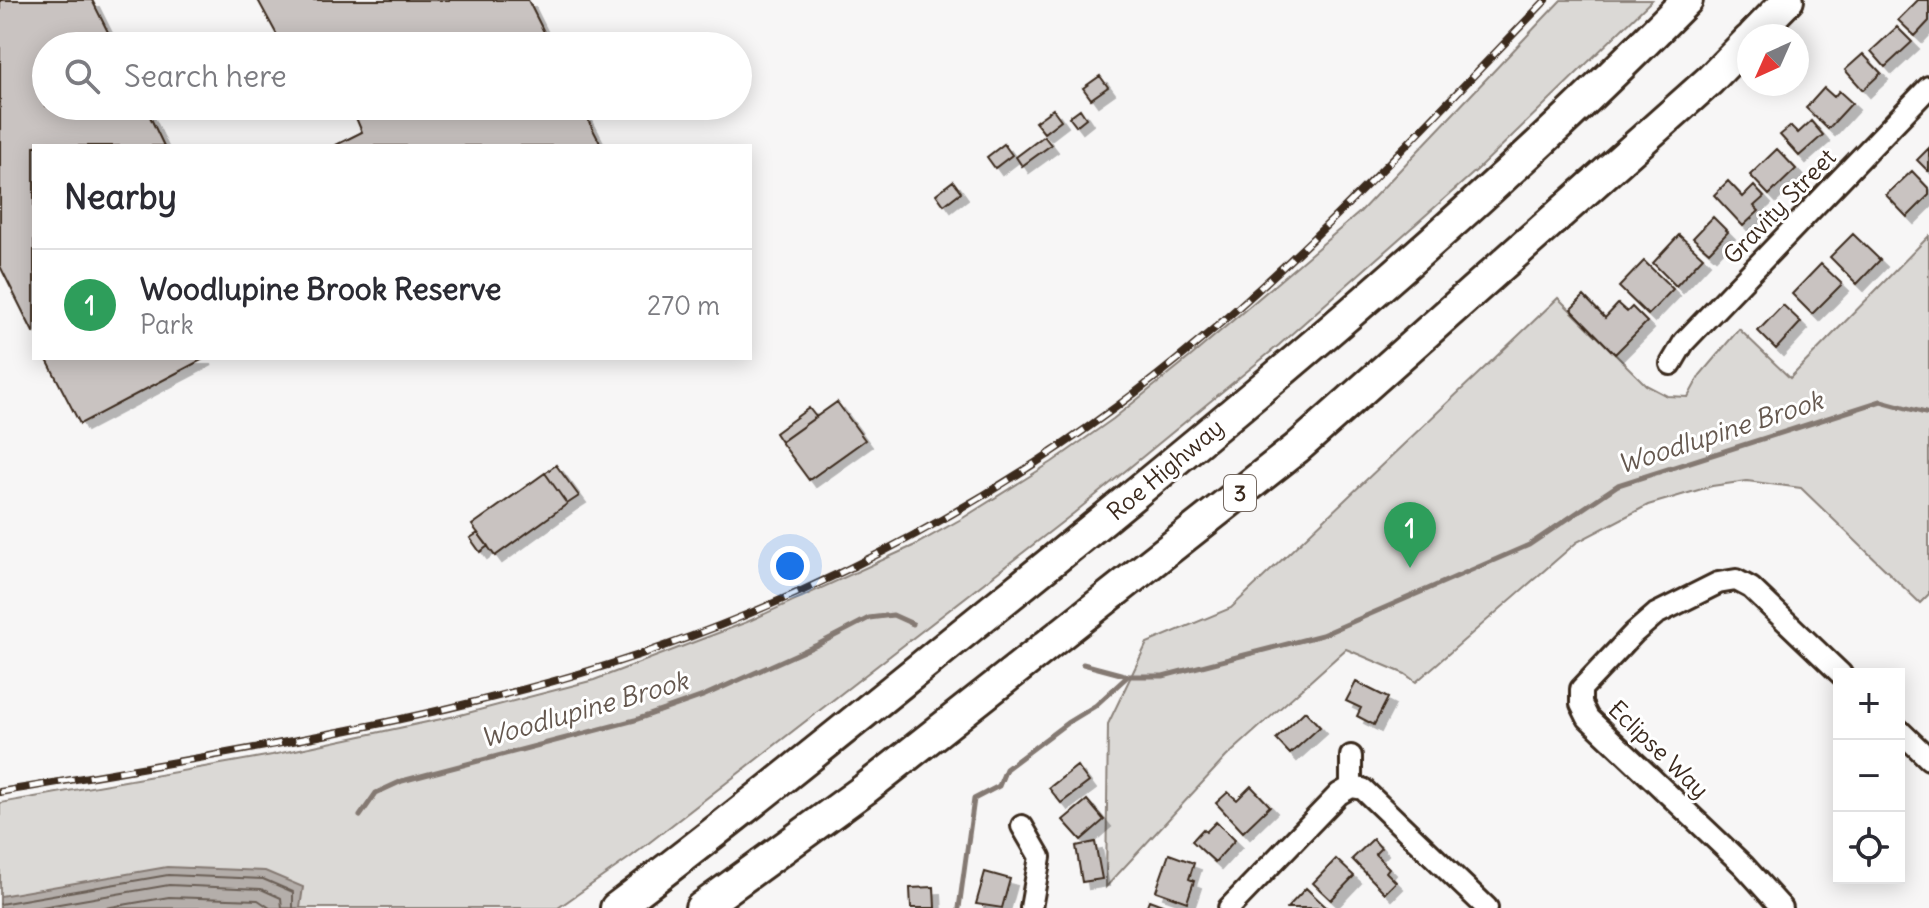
<!DOCTYPE html>
<html lang="en">
<head>
<meta charset="utf-8">
<style>
  :root { --surface:#fff; --page:#f7f7f7; --text:#2b2b33; --muted:#7c7c81; --line:#e1e1e2; --accent:#db2777 }
  body { margin:0; font-family:Delius,sans-serif; background:var(--page); color:var(--text) }
  .controls { position:absolute; right:24px; bottom:24px; display:grid; overflow:hidden; border-radius:0px; box-shadow:0 4px 20px #0003 }
  .controls button { width:72px; height:72px; display:grid; place-items:center; padding:0; border:0; border-bottom:2px solid var(--line); background:var(--surface); color:var(--text); font:40px sans-serif }
  .compass { position:absolute; left:1737px; top:24px; width:72px; height:72px; border-radius:50%; background:var(--surface); box-shadow:0 4px 20px #0003; rotate:225deg }
  .you { position:absolute; left:790px; top:566px; width:28px; height:28px; margin:-20px; border:6px solid #fff; border-radius:50%; background:#1a73e8; box-shadow:0 0 0 12px #1a73e833 }
  .badge { display:grid; place-items:center; width:52px; height:52px; border-radius:50%; background:var(--accent); color:#fff; font-size:26px; font-weight:700 }
  .pin { position:absolute; translate:-50% -66px; filter:drop-shadow(0 2px 4px #0008) }
  .pin::after { content:''; position:absolute; top:42px; width:28px; height:24px; background:inherit; clip-path:polygon(0 0,100% 0,50% 100%) }
  .list { margin:0; padding:0; list-style:none }
  h2 { display:flex; justify-content:space-between; align-items:center; height:104px; margin:0; padding:0 32px; font-size:34px }
  h2 small { font-size:26px; font-weight:400; color:var(--muted) }
  .list li { display:grid; grid-template-columns:52px 1fr auto; gap:24px; align-items:center; box-sizing:border-box; height:112px; padding:0 32px; border-top:2px solid var(--line) }
  .list b { display:block; font-size:30px; white-space:nowrap }
  .list p { margin:0; font-size:26px; white-space:nowrap; color:var(--muted) }
  .list em { font-size:26px; font-style:normal; color:var(--muted) }
  .icon { flex:none; width:44px; height:44px; fill:none; stroke:currentColor; stroke-width:2; stroke-linecap:round; stroke-linejoin:round }
  .map { position:relative; flex:none; width:1929px; height:908px; overflow:hidden }
  .search { position:absolute; background:var(--surface); box-shadow:0 4px 20px #0003; left:32px; top:32px; width:720px; height:88px; display:flex; align-items:center; gap:20px; box-sizing:border-box; padding:0 28px; border-radius:44px; color:var(--muted); font-size:30px }
  .panel { position:absolute; background:var(--surface); box-shadow:0 4px 20px #0003; left:32px; top:144px; width:720px; height:216px; border-radius:0px }
  .map>svg:first-child { display:block }
  .green { fill:#dbd9d6; stroke:#8b827a; stroke-width:2 }
  .water { fill:#b4aeaa; stroke:#847972; stroke-width:2 }
  .lines { fill:none; stroke-linecap:round; stroke-linejoin:round }
  .shore { stroke:#6b5f56; stroke-width:2 }
  .stream { stroke:#847972; stroke-width:5 }
  .building { fill:#c9c3c1; stroke:#3b2a1e; stroke-width:2; filter:url(#shadow) }
  .minor-casing { stroke:#3b2a1e; stroke-width:26 }
  .highway-casing { stroke:#3b2a1e; stroke-width:36 }
  .minor { stroke:#fff; stroke-width:20 }
  .highway { stroke:#fff; stroke-width:30 }
  .rail-casing { stroke:#3b2a1e; stroke-width:8 }
  .rail { stroke:#fff; stroke-width:5; stroke-dasharray:15; stroke-linecap:butt }
  .labels { text-anchor:middle; dominant-baseline:central; stroke-width:6; stroke-linejoin:round; paint-order:stroke }
  .shield { fill:#fff; stroke:#766a62; stroke-width:2 }
  .shield-label { font-size:22px; font-weight:bold; fill:#3b2a1e }
  .street-label { font-size:24px; fill:#3b2a1e; stroke:#fff }
  .water-label { font-size:26px; font-style:italic; fill:#65584f; stroke:#fff }
</style>
</head>
<body>
<div class="map">
<svg width="1929" height="908" viewBox="0 0 1929 908">
  <defs>
    <filter id="shadow"><feDropShadow dx="7" dy="7" stdDeviation="0" flood-color="#0004"/></filter>
  </defs>
  <rect width="100%" height="100%" fill="#f7f6f6"/>
  <filter id="ink" filterUnits="userSpaceOnUse"><feTurbulence type="fractalNoise" baseFrequency=".0125" numOctaves="2"/><feDisplacementMap in="SourceGraphic" scale="16" xChannelSelector="R" yChannelSelector="G"/><feConvolveMatrix kernelMatrix="1 2 1 2 8 2 1 2 1" color-interpolation-filters="sRGB"/></filter>
  <g filter="url(#ink)">
    <path class="green" d="M1561,0H1652L1478,169L1279,345L1074,513L632,856L558,908H0V803L272,755L460,715L594,680L747,622L913,546L963,518L1052,462L1113,419L1190,357L1360,212Z
      M1929,236V594L1920,603L1801,488L1747,481L1712,486L1648,505L1577,542L1416,682L1405,674L1346,649L1226,757L1106,887L1108,724L1147,643L1231,608L1558,298L1646,385L1667,396L1688,397L1700,375L1739,329L1790,378Z"/>
    <path class="water" d="M167,867L265,871L303,887L300,908H0V896Z"/>
    <g class="lines">
      <path class="shore" d="M0,904L168,875L263,879L293,892V908
        M36,908L169,885L261,889L281,898L282,908
        M105,908L169,897L258,900L270,908"/>
      <path class="stream" d="M1083,664L1128,676H1163L1322,635L1529,545L1618,485L1881,401L1929,414
        M360,816L376,793L402,781L635,720L703,696L817,645L869,618L893,615L913,624
        M959,908L974,799L999,786L1006,769L1067,723L1095,706L1128,676"/>
    </g>
    <path class="building" d="M0,0H92L115,46H46V106H145L164,146H34V334L0,266Z
      M258,0H528L551,46H324L320,38L304,46H283Z
      M1918,0H1929V21L1915,36L1898,20Z
      M1897,27L1912,42L1885,67L1871,51Z
      M1863,54L1881,73L1863,90L1845,70Z
      M1100,76L1108,87L1091,99L1083,88Z
      M1824,88L1834,97L1839,91L1852,103L1828,129L1806,108Z
      M351,106H581L600,143L594,146H334L362,132Z
      M1053,109L1061,120L1044,133L1035,122Z
      M1080,109L1086,118L1076,126L1069,117Z
      M1811,121L1823,135L1799,156L1780,135L1791,126L1798,133Z
      M1044,136L1051,145L1022,166L1016,157Z
      M1004,144L1012,155L995,168L987,157Z
      M1929,148V171H1928L1917,160Z
      M1777,149L1796,169L1769,195L1750,175Z
      M1912,171L1929,189V195L1907,217L1886,195Z
      M953,181L961,192L944,205L936,194Z
      M1728,181L1743,197L1754,186L1764,197L1754,206L1759,211L1743,226L1714,195Z
      M1713,217L1728,232L1709,252L1693,238Z
      M1853,234L1880,260L1857,284L1830,257Z
      M1679,235L1703,257L1676,286L1653,263Z
      M1644,261L1673,289L1648,315L1619,287Z
      M1821,264L1842,284L1812,314L1792,294Z
      M1584,296L1605,318L1618,304L1627,312L1632,307L1647,322L1615,354L1571,309Z
      M1783,305L1801,322L1776,349L1758,331Z
      M46,358H205L80,424Z
      M837,402L865,440L809,480L781,442Z
      M809,408L816,417L781,442L775,433Z
      M556,465L579,496L567,504L545,473Z
      M545,473L567,504L495,556L472,525Z
      M478,533L488,546L480,552L470,538Z
      M1356,682L1388,698L1374,725L1357,716L1361,708L1346,701Z
      M1305,711L1320,727L1290,754L1276,739Z
      M1077,766L1089,782L1061,803L1049,788Z
      M1251,786L1270,806L1243,832L1216,803L1228,792L1237,800Z
      M1087,800L1104,820L1081,840L1063,820Z
      M1216,822L1235,840L1215,862L1192,841L1203,829L1206,832Z
      M1373,839L1381,848L1375,854L1389,868L1386,872L1396,882L1385,893L1352,859Z
      M1095,842L1102,879L1082,882L1076,846Z
      M1169,854L1194,863L1189,879L1194,881L1187,902L1156,891Z
      M1336,859L1354,876L1331,900L1313,883Z
      M985,872L1010,879L1002,908L976,904Z
      M934,887L935,908H911L910,888Z
      M1306,888L1327,908H1287Z
      M1149,900L1170,908H1146Z"/>
    <g class="lines">
      <defs>
        <path id="minor" d="M1671,364L1684,342L1929,87
          M1899,730L1929,759
          M1351,756V787
          M1022,826L1040,857L1031,908
          M1229,908L1339,794L1351,787L1363,789L1487,908
          M1782,908L1744,866L1588,718L1581,704V689L1634,633L1656,614L1718,583L1736,580L1751,588L1841,674"/>
        <path id="highway" d="M1753,36L1788,0
          M616,908C751,806 882,698 1014,592C1246,405 1477,213 1687,0
          M701,908L865,789L1297,448L1710,80L1749,40"/>
      </defs>
      <use href="#minor" class="minor-casing"/>
      <use href="#highway" class="highway-casing"/>
      <use href="#minor" class="minor"/>
      <use href="#highway" class="highway"/>
      <defs>
        <path id="rail" d="M0,792C185,760 373,732 554,681C755,625 949,530 1116,407C1276,289 1409,142 1546,0"/>
      </defs>
      <use href="#rail" class="rail-casing"/>
      <use href="#rail" class="rail"/>
    </g>
  </g>
  <g class="labels">
    <rect class="shield" x="1224" y="475" width="32" height="36" rx="6"/>
    <g class="shield-label">
      <text x="1240" y="493">3</text>
    </g>
    <g class="street-label">
      <text transform="translate(1779 206) rotate(-46)">Gravity Street</text>
      <text transform="translate(1165 469) rotate(-40)">Roe Highway</text>
      <text transform="translate(1659 749) rotate(44)">Eclipse Way</text>
    </g>
    <g class="water-label">
      <text transform="translate(1720 432) rotate(-18)">Woodlupine Brook</text>
      <text transform="translate(584 709) rotate(-16)">Woodlupine Brook</text>
    </g>
  </g>
</svg>
<div class="controls">
<button>+</button>
<button>−</button>
<button><svg class="icon" aria-label="locate" viewBox="0 0 24 24"><circle cx="12" cy="12" r="6"/><path d="M12 2v4M12 18v4M2 12h4M18 12h4"/></svg></button>
</div>
<svg class="compass" viewBox="-18 -18 36 36"><path d="M0-13l5 13h-10z" fill="#e53935"/><path d="M0 13l5-13h-10z" fill="#7c7c81"/></svg>
<div class="you"></div>
<div class="pin badge" style="left:1410px;top:568px;background:#2e9e5b">1</div>
<div class="search"><svg class="icon" aria-label="search" viewBox="0 0 24 24"><circle cx="10" cy="10" r="6"/><path d="M15 15l6 6"/></svg>Search here</div>
<section class="panel">
<h2>Nearby<small></small></h2>
<ul class="list">
<li><span class="badge" style="background:#2e9e5b">1</span><div><b>Woodlupine Brook Reserve</b><p>Park</p></div><em>270 m</em></li>
</ul>
</section>
</div>
</body>
</html>
